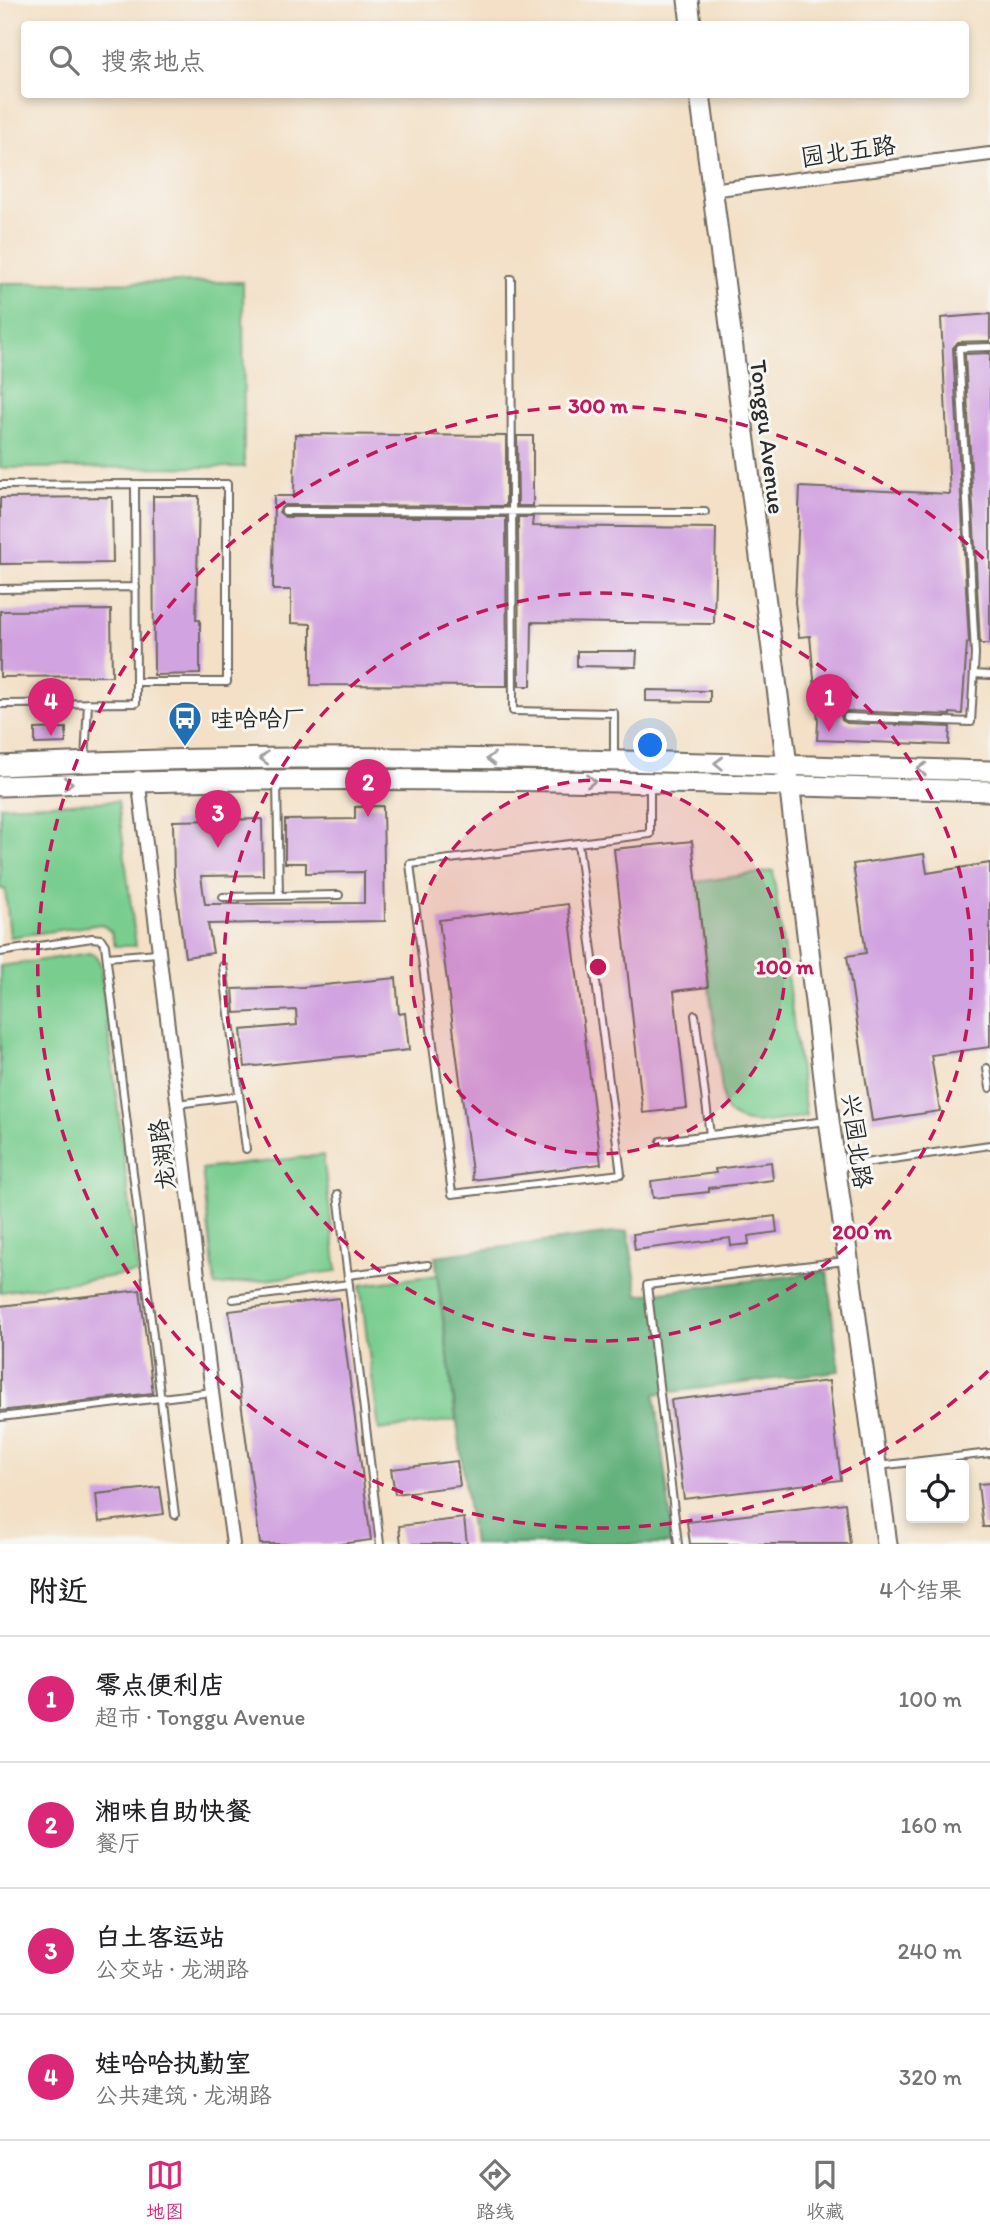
<!DOCTYPE html>
<html lang="zh">
<head>
<meta charset="utf-8">
<style>
  :root { --surface:#fff; --page:#f2f2f2; --text:#202124; --muted:#757577; --line:#e0e0e0; --accent:#db2777 }
  body { margin:0; font-family:Itim,"LXGW WenKai TC",sans-serif; background:var(--page); color:var(--text) }
  .controls { position:absolute; right:21px; bottom:21px; display:grid; overflow:hidden; border-radius:7px; box-shadow:0 4px 10px #0003 }
  .controls button { width:63px; height:63px; display:grid; place-items:center; padding:0; border:0; border-bottom:2px solid var(--line); background:var(--surface); color:var(--text); font:35px sans-serif }
  .you { position:absolute; left:651px; top:746px; width:24px; height:24px; margin:-18px; border:5px solid #fff; border-radius:50%; background:#1a73e8; box-shadow:0 0 0 10px #1a73e833 }
  .badge { display:grid; place-items:center; width:46px; height:46px; border-radius:50%; background:var(--accent); color:#fff; font-size:23px; font-weight:700 }
  .pin { position:absolute; translate:-50% -58px; filter:drop-shadow(0 2px 4px #0008) }
  .pin::after { content:''; position:absolute; top:37px; width:24px; height:21px; background:inherit; clip-path:polygon(0 0,100% 0,50% 100%) }
  .list { margin:0; padding:0; list-style:none }
  h2 { display:flex; justify-content:space-between; align-items:center; height:91px; margin:0; padding:0 28px; font-size:30px }
  h2 small { font-size:23px; font-weight:400; color:var(--muted) }
  .list li { display:grid; grid-template-columns:46px 1fr auto; gap:21px; align-items:center; box-sizing:border-box; height:126px; padding:0 28px; border-top:2px solid var(--line) }
  .list b { display:block; font-size:26px; white-space:nowrap }
  .list p { margin:0; font-size:23px; white-space:nowrap; color:var(--muted) }
  .list em { font-size:23px; font-style:normal; color:var(--muted) }
  .icon { flex:none; width:38px; height:38px; fill:none; stroke:currentColor; stroke-width:2; stroke-linecap:round; stroke-linejoin:round }
  .map { position:relative; flex:none; width:990px; height:1544px; overflow:hidden }
  .search { position:absolute; background:var(--surface); box-shadow:0 4px 10px #0003; left:21px; right:21px; top:21px; height:77px; display:flex; align-items:center; gap:18px; box-sizing:border-box; padding:0 24px; border-radius:7px; color:var(--muted); font-size:26px }
  .sheet { height:595px; background:var(--surface) }
  nav { display:flex; justify-content:space-around; align-items:center; box-sizing:border-box; height:98px; border-top:2px solid var(--line); background:var(--surface); font-size:19px; color:var(--muted) }
  nav a { display:grid; justify-items:center; gap:4px }
  nav .on { color:var(--accent) }
  .map>svg:first-child { display:block }
  .green { fill:#79cd8f; stroke:#527c5d; stroke-width:2 }
  .forest { fill:#62b07a; stroke:#466e52; stroke-width:2 }
  .building { fill:#d1a3e0 }
  .lines { fill:none; stroke-linecap:round; stroke-linejoin:round }
  .service-casing { stroke:#716a61; stroke-width:10 }
  .minor-casing { stroke:#716a61; stroke-width:16 }
  .primary-casing { stroke:#716a61; stroke-width:23 }
  .trunk-casing { stroke:#716a61; stroke-width:23 }
  .service { stroke:#fff; stroke-width:6 }
  .minor { stroke:#fff; stroke-width:12 }
  .primary { stroke:#fff; stroke-width:19 }
  .trunk { stroke:#fff; stroke-width:19 }
  .oneway { stroke:#a0a0a0 }
  .ring { fill:none; stroke:#c2185b; stroke-width:3.5; stroke-dasharray:12 9 }
  .labels { text-anchor:middle; dominant-baseline:central; stroke-width:6; stroke-linejoin:round; paint-order:stroke }
  .street-label { font-size:24px; fill:#2b2b2b; stroke:#f6f6f2 }
  .poi-label { font-size:24px; fill:#2b2b2b; stroke:#f6f6f2; text-anchor:start }
  .centre { fill:#c2185b; stroke:#f6f6f2; stroke-width:3.5 }
  .ring-label { font-size:21px; text-anchor:middle; font-weight:bold; fill:#c2185b; stroke:#f6f6f2; stroke-width:6; stroke-linejoin:round; paint-order:stroke }
</style>
</head>
<body>
<div class="map">
<svg width="990" height="1544" viewBox="0 0 990 1544">
  <rect width="100%" height="100%" fill="#f6f6f2"/>
  <filter id="ink" filterUnits="userSpaceOnUse"><feTurbulence type="fractalNoise" baseFrequency=".0143" numOctaves="2"/><feDisplacementMap in="SourceGraphic" scale="14" xChannelSelector="R" yChannelSelector="G"/><feConvolveMatrix kernelMatrix="1 2 1 2 8 2 1 2 1" color-interpolation-filters="sRGB"/></filter>
  <filter id="wash" filterUnits="userSpaceOnUse"><feTurbulence type="fractalNoise" baseFrequency=".00686" numOctaves="4" result="noise"/><feDisplacementMap in="SourceGraphic" scale="28" xChannelSelector="R" yChannelSelector="G"/><feGaussianBlur stdDeviation="1.57" result="paint"/><feColorMatrix in="noise" values="0 0 0 0 0 0 0 0 0 0 0 0 0 0 0 0 0 1.4 0 .05"/><feComposite in="paint" operator="in"/></filter>
  <g filter="url(#wash)">
    <rect width="100%" height="100%" fill="#f3e0c6"/>
    <path class="green" d="M243,282L244,467L0,468V283Z
      M118,801L136,946H115L111,932L102,924L10,937L5,889H0V806Z
      M773,871L806,1116C781,1119 739,1134 724,1106L696,882Z
      M90,953L95,955L100,963L138,1273L0,1292V966Z
      M323,1155L337,1271L215,1286L202,1169Z
      M437,1275L456,1420L379,1430L360,1285Z"/>
    <path class="forest" d="M628,1231L638,1295L827,1271L839,1371L655,1394L674,1544H473L435,1256Z"/>
    <g id="blocks">
      <path class="building" d="M990,314V341L958,342L953,348L969,643H967L962,714L950,713V715L847,711L841,716L842,720L847,723L950,727L949,745L817,740L818,722L810,636L799,637L795,602L800,487L950,494L941,318Z
        M990,353V644H980L965,354Z
        M295,434L506,436V506L285,505L281,508L279,512L285,517H506L507,686L311,685V624L291,623V590H273L274,496H294Z
        M517,436H533V506H518Z
        M153,496H199L196,620H200V674L154,675Z
        M112,497L113,563L0,564V498Z
        M518,517H533L532,526L716,528L714,624L532,622L531,686H519Z
        M111,610L112,676L0,677V611Z
        M577,651H637L636,667L577,666Z
        M646,690L710,691V702L646,701Z
        M66,728V743L35,744V729Z
        M383,806L385,921L208,924L213,953L185,957L174,876L173,821L262,819L263,875L201,876L205,904L364,903V872L306,873V863H285V820L355,819V807Z
        M692,841L708,987L674,991L687,1108L643,1113L614,849Z
        M924,854L927,873L990,863V1047L931,1055L940,1111L872,1121L847,956L866,953L853,864Z
        M568,904L601,1164L473,1180L439,920Z
        M396,978L399,1014L405,1013L409,1050L245,1067L241,1030L297,1025L296,1010L235,1013L233,989L303,987Z
        M771,1162L773,1180L709,1188V1192L653,1198L651,1181L716,1173L715,1169Z
        M775,1216L777,1232L748,1236L749,1244L731,1246L730,1238L635,1250L633,1234Z
        M140,1290L153,1393L0,1411V1306Z
        M339,1298L371,1540L340,1544H260L229,1311Z
        M829,1381L841,1480L684,1499L671,1400Z
        M457,1461L460,1486L395,1494L391,1469Z
        M990,1483V1527H983L978,1484Z
        M160,1487L164,1514L99,1522L96,1494Z
        M845,1503L850,1544H690L687,1522Z
        M464,1518L467,1544H401L399,1526Z"/>
    </g>
  </g>
  <g filter="url(#ink)">
    <use href="#blocks" fill-opacity="0" stroke="#716a61" stroke-width="2"/>
    <g class="lines">
      <defs>
        <path id="service" d="M511,279L513,711L614,713V759
          M135,484H227V682H136
          M0,485L135,484L136,682V703L0,704
          M285,511L705,512
          M0,589L136,587
          M974,674L990,675
          M847,717L971,722L975,654L959,348L990,347
          M85,761L88,703
          M277,781L279,896
          M578,843L621,1174L452,1194L410,864L650,834V784
          M223,897L339,895
          M0,952L92,938L101,939L105,945L175,1515
          M107,957L158,953
          M223,966L246,1149
          M695,1015L710,1135
          M987,1068L990,1088
          M177,1104L239,1096
          M661,1141L827,1121
          M837,1167L990,1145
          M338,1194L380,1544
          M348,1275L428,1265
          M233,1299L349,1284
          M0,1417L212,1392
          M878,1466L990,1453
          M678,1544L647,1285L845,1261"/>
        <path id="minor" d="M711,190L990,154
          M138,777L212,1392L233,1544"/>
        <path id="primary" d="M688,0L691,24
          M700,94L787,765L829,1120L887,1544"/>
        <path id="trunk" d="M0,766C330,749 660,762 990,771
          M0,786C330,773 660,782 990,791"/>
      </defs>
      <use href="#service" class="service-casing"/>
      <use href="#minor" class="minor-casing"/>
      <use href="#primary" class="primary-casing"/>
      <use href="#trunk" class="trunk-casing"/>
      <use href="#service" class="service"/>
      <use href="#minor" class="minor"/>
      <use href="#primary" class="primary"/>
      <use href="#trunk" class="trunk"/>
    </g>
    <defs><path id="oneway-chevron" d="M-2-3.5L2.5 0L-2 3.5" fill="none" stroke-width="1.6" stroke-linecap="round" stroke-linejoin="round" transform="scale(1.75)"/></defs>
    <g class="oneway">
      <use href="#oneway-chevron" transform="translate(264 758) rotate(179)"/>
      <use href="#oneway-chevron" transform="translate(491 759) rotate(-180)"/>
      <use href="#oneway-chevron" transform="translate(719 763) rotate(-178)"/>
      <use href="#oneway-chevron" transform="translate(922 769) rotate(-178)"/>
      <use href="#oneway-chevron" transform="translate(591 781)"/>
      <use href="#oneway-chevron" transform="translate(68 783) rotate(-2)"/>
    </g>
  </g>
  <circle cx="598" cy="967" r="187" fill="#c2185b" fill-opacity=".12"/>
  <g class="ring">
    <circle cx="598" cy="967" r="187"/>
    <circle cx="598" cy="967" r="374"/>
    <path d="M988 1371A561 561 0 1 1 988 563"/>
  </g>
  <defs>
    <symbol id="bus-pin" viewBox="-11 -11 22 30"><path d="M0 17L-7.5 6A9.5 9.5 0 1 1 7.5 6Z" fill="#1f6fb2" stroke="#f6f6f2"/><path d="M-5-6H5V4H4V6H2V4H-2V6H-4V4H-5ZM-3.5-4V0h7V-4ZM-3.5 1.2v1.5H-2V1.2ZM2 1.2v1.5H3.5V1.2Z" fill="#fff"/></symbol>
  </defs>
  <g fill-rule="evenodd">
    <use href="#bus-pin" x="166" y="699" width="38" height="52"/>
  </g>
  <g class="labels">
    <g class="street-label">
      <text transform="translate(848 151) rotate(-8)">园北五路</text>
      <text transform="translate(768 437) rotate(83)">Tonggu Avenue</text>
      <text transform="translate(857 1141) rotate(82)">兴园北路</text>
      <text transform="translate(162 1155) rotate(-97)">龙湖路</text>
    </g>
    <g class="poi-label">
      <text x="210" y="718">哇哈哈厂</text>
    </g>
  </g>
  <circle cx="598" cy="967" r="10" class="centre"/>
  <g class="ring-label">
    <text x="598" y="413">300 m</text>
    <text x="785" y="974">100 m</text>
    <text x="862" y="1239">200 m</text>
  </g>
</svg>
<div class="controls">
<button><svg class="icon" aria-label="locate" viewBox="0 0 24 24"><circle cx="12" cy="12" r="6"/><path d="M12 2v4M12 18v4M2 12h4M18 12h4"/></svg></button>
</div>
<div class="you"></div>
<div class="pin badge" style="left:829px;top:732px">1</div>
<div class="pin badge" style="left:368px;top:817px">2</div>
<div class="pin badge" style="left:218px;top:848px">3</div>
<div class="pin badge" style="left:51px;top:736px">4</div>
<div class="search"><svg class="icon" aria-label="search" viewBox="0 0 24 24"><circle cx="10" cy="10" r="6"/><path d="M15 15l6 6"/></svg>搜索地点</div>
</div>
<section class="sheet">
<h2>附近<small>4个结果</small></h2>
<ul class="list">
<li><span class="badge">1</span><div><b>零点便利店</b><p>超市 · Tonggu Avenue</p></div><em>100 m</em></li>
<li><span class="badge">2</span><div><b>湘味自助快餐</b><p>餐厅</p></div><em>160 m</em></li>
<li><span class="badge">3</span><div><b>白土客运站</b><p>公交站 · 龙湖路</p></div><em>240 m</em></li>
<li><span class="badge">4</span><div><b>娃哈哈执勤室</b><p>公共建筑 · 龙湖路</p></div><em>320 m</em></li>
</ul>
</section>
<nav>
<a class="on"><svg class="icon" aria-label="map" viewBox="0 0 24 24"><path d="M3 6l6-2 6 2 6-2v14l-6 2-6-2-6 2zM9 4v14M15 6v14"/></svg>地图</a>
<a><svg class="icon" aria-label="directions" viewBox="0 0 24 24"><path d="M12 3l9 9-9 9-9-9zM9 14v-3h6M13 9l2 2-2 2"/></svg>路线</a>
<a><svg class="icon" aria-label="saved" viewBox="0 0 24 24"><path d="M7 4h10v16l-5-4-5 4z"/></svg>收藏</a>
</nav>
</body>
</html>
